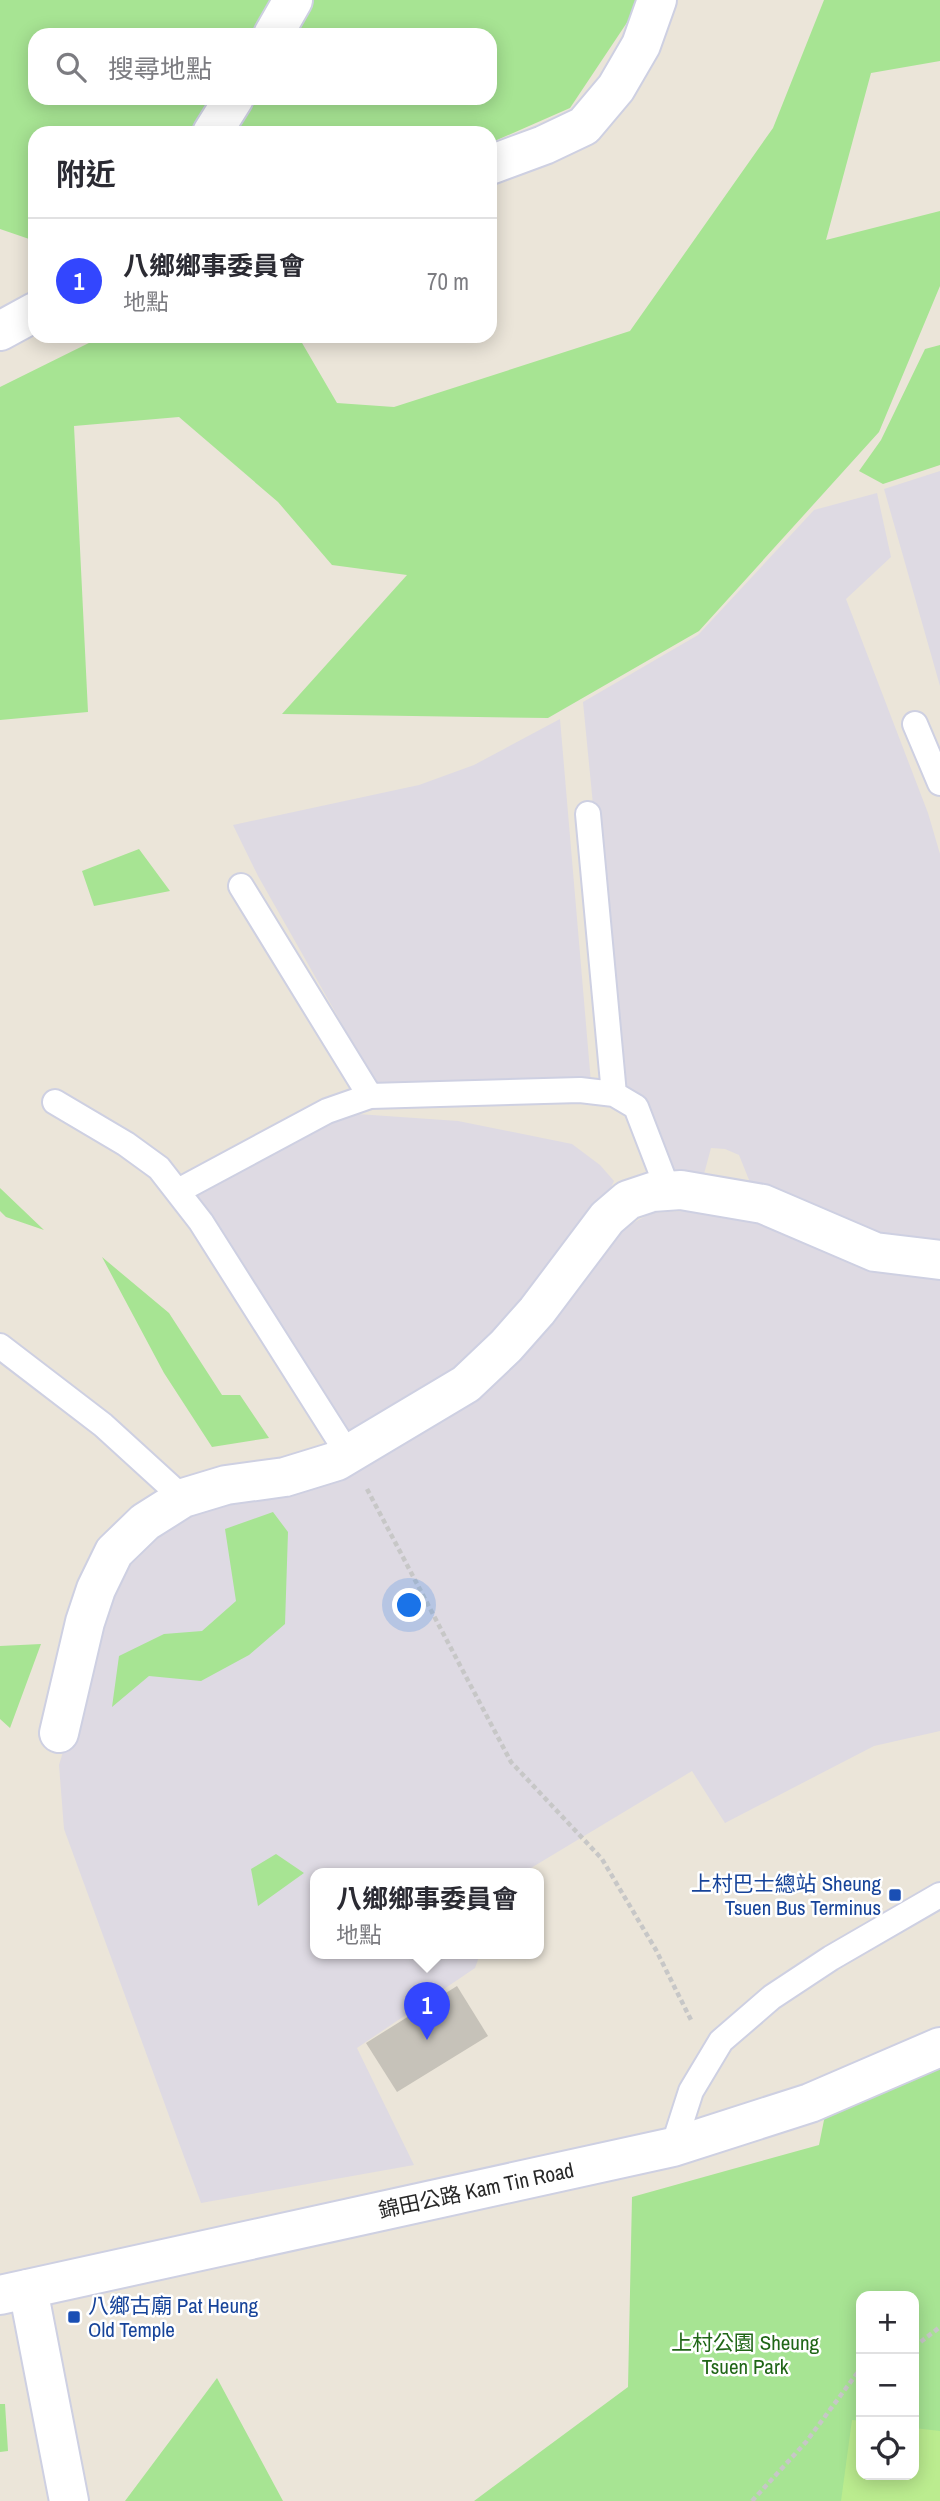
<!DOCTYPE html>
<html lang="zh-TW">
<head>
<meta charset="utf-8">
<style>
  :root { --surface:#fff; --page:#f7f7f7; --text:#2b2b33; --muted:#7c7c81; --line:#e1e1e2; --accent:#3346fe }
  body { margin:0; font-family:"Archivo Narrow","Noto Sans TC",sans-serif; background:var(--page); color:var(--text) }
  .controls { position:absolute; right:21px; bottom:21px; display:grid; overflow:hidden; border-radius:14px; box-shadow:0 4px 18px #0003 }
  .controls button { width:63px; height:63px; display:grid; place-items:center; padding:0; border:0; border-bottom:2px solid var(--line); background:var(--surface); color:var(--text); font:35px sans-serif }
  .you { position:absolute; left:410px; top:1606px; width:24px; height:24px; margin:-18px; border:5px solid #fff; border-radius:50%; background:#1a73e8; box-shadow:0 0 0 10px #1a73e833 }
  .badge { display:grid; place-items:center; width:46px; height:46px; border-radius:50%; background:var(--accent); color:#fff; font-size:23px; font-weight:700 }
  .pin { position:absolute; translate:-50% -58px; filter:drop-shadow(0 2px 4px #0008) }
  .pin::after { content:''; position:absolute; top:37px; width:24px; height:21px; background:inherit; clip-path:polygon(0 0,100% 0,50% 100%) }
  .popup { position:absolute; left:310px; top:1868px; width:234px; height:91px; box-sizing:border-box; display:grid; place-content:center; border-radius:14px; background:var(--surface); filter:drop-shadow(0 2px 5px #0005); font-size:23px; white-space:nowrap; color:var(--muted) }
  .popup b { font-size:26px; color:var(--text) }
  .popup::after { content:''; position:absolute; left:50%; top:100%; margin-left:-14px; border:14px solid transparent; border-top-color:var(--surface) }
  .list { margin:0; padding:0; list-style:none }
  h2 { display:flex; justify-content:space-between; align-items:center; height:91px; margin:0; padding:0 28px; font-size:30px }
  h2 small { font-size:23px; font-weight:400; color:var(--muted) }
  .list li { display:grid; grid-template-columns:46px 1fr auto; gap:21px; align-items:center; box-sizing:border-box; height:126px; padding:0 28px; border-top:2px solid var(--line) }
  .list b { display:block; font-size:26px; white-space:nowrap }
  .list p { margin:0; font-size:23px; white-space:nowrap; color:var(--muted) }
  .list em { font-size:23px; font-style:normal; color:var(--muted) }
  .icon { flex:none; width:38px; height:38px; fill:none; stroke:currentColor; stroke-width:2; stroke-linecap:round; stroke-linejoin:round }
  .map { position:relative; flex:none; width:940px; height:2501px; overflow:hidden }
  .search { position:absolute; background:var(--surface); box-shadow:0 4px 18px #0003; left:28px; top:28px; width:469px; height:77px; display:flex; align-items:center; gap:18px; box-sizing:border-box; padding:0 24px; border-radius:21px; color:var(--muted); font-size:26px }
  .panel { position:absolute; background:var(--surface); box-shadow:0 4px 18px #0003; left:28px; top:126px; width:469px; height:217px; border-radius:21px }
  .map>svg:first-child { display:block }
  .industrial { fill:#dedae3 }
  .green { fill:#a7e493; fill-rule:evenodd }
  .pitch { fill:#bbec8f }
  .building { fill:#c6c2b9 }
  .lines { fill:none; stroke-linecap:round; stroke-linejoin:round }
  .service-casing { stroke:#ced0e2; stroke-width:28 }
  .minor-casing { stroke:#ced0e2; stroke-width:42 }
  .secondary-casing { stroke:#ced0e2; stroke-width:42 }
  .path { stroke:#c7c7c7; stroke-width:4.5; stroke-dasharray:5 3.5; stroke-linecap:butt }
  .service { stroke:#fff; stroke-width:24 }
  .minor { stroke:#fff; stroke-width:38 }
  .secondary { stroke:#fff; stroke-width:38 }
  .transit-dot { fill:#1a4fb4; stroke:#fff; stroke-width:2.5 }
  .labels { text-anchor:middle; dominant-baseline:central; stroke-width:5; stroke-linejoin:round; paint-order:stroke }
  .transit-label { font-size:21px; fill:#164399; stroke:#fff; text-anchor:end }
  .street-label { font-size:21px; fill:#282828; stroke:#fff }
  .park-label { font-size:21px; fill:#206617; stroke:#fff }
</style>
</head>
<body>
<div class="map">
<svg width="940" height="2501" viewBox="0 0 940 2501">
  <rect width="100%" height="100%" fill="#ebe5d9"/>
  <path class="industrial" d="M940,471V686L884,489Z
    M877,493L891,557L846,599L928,813L940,854V1242L904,1246L753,1190L739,1155L725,1149L711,1148L704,1174L669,1178L621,1092L583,702L698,635L814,510Z
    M560,719L591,1083L379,1089L258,876L233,825L419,785L474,765Z
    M343,1113L458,1121L572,1144L600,1165L614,1181L600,1210L463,1375L350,1437L190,1194Z
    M686,1211L758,1221L940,1273V1731L874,1746L725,1823L692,1771L521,1874H315V1954H480L475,1968L357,2048L414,2165L201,2203L64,1829L59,1765L117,1574L164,1526L200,1506L357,1464L621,1230L651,1213Z"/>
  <path class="green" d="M0,0H642L570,108L490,143V133H35V241L0,229ZM35,35H490V98H35Z
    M824,0H940V61L871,73L826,240L940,211V286L879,432L699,631L548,718L282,714L407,575L332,565L278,502L179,417L74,426L88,712L0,720V387L103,336H298L337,403L394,407L630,331L773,128Z
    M940,345V465L883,484L859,471L881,440L925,349Z
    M139,849L170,891L94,906L82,871Z
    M0,1188L44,1230L6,1217L0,1211Z
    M102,1257L169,1313L222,1395H240L269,1438L212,1447L164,1373Z
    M273,1512L288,1532L285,1624L249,1655L201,1681L149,1676L112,1707L119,1656L164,1634L202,1631L236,1601L225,1529Z
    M41,1644L10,1728L0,1719V1646Z
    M276,1854L304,1873L258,1906L251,1869Z
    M940,2060V2501H474L628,2387L632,2197L819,2145L827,2105ZM861,2296H914V2475H861Z
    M217,2378L283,2501H125Z
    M0,2404H5L8,2451L0,2452Z"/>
  <path class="pitch" d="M852,2420L861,2421V2475H914V2428L940,2431V2501H841Z"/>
  <path class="building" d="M457,1986L488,2036L397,2092L366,2043Z"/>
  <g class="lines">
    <defs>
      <path id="service" d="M915,724L940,783
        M588,814L614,1094
        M241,886L370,1096
        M55,1102L126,1144L159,1168L201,1222L348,1454
        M178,1191L327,1111L370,1096L580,1090L614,1094L636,1107L668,1190
        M0,1346L103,1425L183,1498
        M673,2147L691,2091L721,2041L772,1997L831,1958L940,1895"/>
      <path id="minor" d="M273,35L293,0
        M212,133L234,98
        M490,165L544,145L584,126L616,88L641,45L657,0
        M0,331L35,312
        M59,1733L85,1622L96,1589L114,1552L145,1522L183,1498L226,1485L285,1477L337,1461L466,1384L506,1346L537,1311L607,1218L628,1200L652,1192L681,1190L763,1204L875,1252L940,1260
        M28,2289L69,2501"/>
      <path id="secondary" d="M0,2295L673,2147L810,2103L940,2047"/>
    </defs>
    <use href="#service" class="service-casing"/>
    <use href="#minor" class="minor-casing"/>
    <use href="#secondary" class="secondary-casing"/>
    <path class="path" d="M367,1489L511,1762L602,1859L656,1950L692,2022
      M914,2347L940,2327
      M752,2501L806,2442L861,2368"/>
    <use href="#service" class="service"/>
    <use href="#minor" class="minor"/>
    <use href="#secondary" class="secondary"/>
  </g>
  <g class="transit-dot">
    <rect x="888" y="1888" width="14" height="14" rx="3.5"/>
    <rect x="67" y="2310" width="14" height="14" rx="3.5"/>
  </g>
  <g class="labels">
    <g class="transit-label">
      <text x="881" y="1883">上村巴士總站 Sheung<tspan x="881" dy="24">Tsuen Bus Terminus</tspan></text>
      <text x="88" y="2305" text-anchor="start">八鄉古廟 Pat Heung<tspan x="88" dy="24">Old Temple</tspan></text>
    </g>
    <g class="street-label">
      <text transform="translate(476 2190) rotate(-12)">錦田公路 Kam Tin Road</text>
    </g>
    <g class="park-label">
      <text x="745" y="2342">上村公園 Sheung<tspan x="745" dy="24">Tsuen Park</tspan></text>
    </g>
  </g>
</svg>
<div class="controls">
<button>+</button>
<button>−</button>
<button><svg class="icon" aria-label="locate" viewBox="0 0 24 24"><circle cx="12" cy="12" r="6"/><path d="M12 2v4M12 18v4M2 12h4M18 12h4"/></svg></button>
</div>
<div class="you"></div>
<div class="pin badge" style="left:427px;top:2040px">1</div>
<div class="popup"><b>八鄉鄉事委員會</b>地點</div>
<div class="search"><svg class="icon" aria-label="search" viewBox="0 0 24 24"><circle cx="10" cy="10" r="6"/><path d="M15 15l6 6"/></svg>搜尋地點</div>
<section class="panel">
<h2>附近<small></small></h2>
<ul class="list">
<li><span class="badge">1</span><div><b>八鄉鄉事委員會</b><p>地點</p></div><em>70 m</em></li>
</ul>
</section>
</div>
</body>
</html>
